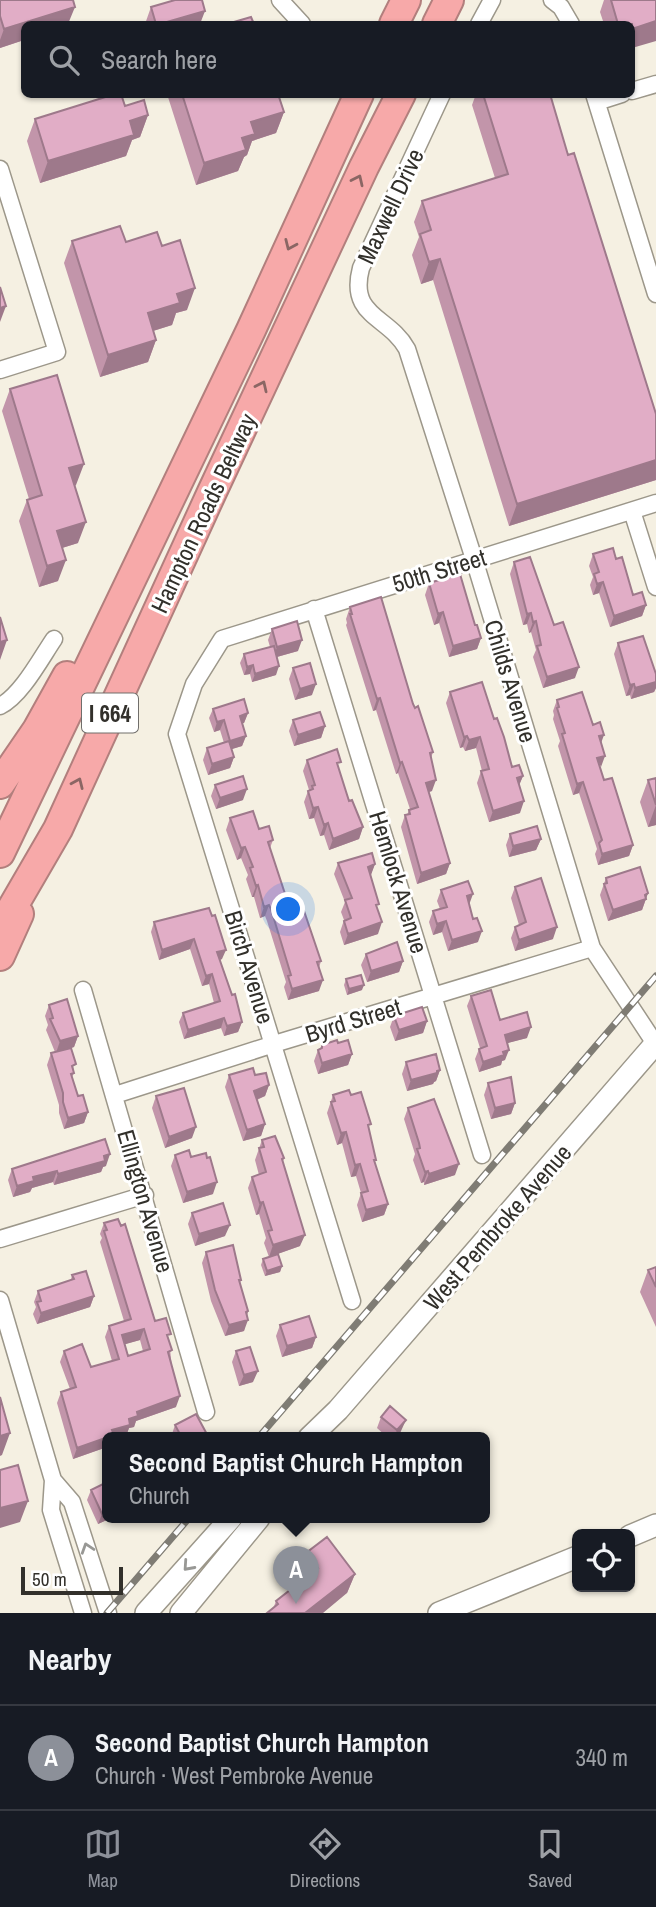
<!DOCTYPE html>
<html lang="en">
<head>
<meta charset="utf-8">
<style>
  :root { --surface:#171b24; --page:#242831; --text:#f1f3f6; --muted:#9ea1a6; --line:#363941; --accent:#8c9099 }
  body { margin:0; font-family:"Archivo Narrow",sans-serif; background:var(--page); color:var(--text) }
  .controls { position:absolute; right:21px; bottom:21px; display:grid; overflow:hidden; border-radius:10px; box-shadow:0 2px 5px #0004 }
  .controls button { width:63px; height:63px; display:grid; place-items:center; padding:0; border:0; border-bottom:2px solid var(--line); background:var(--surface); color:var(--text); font:35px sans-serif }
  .scale { position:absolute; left:21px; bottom:18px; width:102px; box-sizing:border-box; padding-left:7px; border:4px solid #32302b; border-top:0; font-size:19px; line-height:24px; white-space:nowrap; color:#32302b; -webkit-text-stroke:5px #fff; paint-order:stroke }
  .you { position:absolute; left:289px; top:910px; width:24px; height:24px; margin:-18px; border:5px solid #fff; border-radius:50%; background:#1a73e8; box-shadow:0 0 0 10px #1a73e833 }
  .badge { display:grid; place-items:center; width:46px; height:46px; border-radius:50%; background:var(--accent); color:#fff; font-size:23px; font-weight:700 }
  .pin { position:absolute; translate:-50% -58px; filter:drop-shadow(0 2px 4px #0008) }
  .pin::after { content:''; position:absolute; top:37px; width:24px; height:21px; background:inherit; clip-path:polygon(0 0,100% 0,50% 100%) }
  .popup { position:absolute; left:102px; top:1432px; width:388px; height:91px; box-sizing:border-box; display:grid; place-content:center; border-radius:10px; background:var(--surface); filter:drop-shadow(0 2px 5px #0005); font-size:23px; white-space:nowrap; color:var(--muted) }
  .popup b { font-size:26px; color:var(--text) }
  .popup::after { content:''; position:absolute; left:50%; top:100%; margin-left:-14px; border:14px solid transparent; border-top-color:var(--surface) }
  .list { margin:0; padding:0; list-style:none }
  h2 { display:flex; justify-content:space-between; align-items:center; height:91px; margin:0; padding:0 28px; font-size:30px }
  h2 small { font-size:23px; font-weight:400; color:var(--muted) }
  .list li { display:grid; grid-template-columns:46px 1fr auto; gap:21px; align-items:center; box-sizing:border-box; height:105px; padding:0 28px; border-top:2px solid var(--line) }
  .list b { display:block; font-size:26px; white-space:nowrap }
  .list p { margin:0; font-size:23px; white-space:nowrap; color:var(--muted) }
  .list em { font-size:23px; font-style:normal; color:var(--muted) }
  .icon { flex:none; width:38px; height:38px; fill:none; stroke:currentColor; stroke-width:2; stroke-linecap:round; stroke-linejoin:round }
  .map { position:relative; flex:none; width:656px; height:1613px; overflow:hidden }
  .search { position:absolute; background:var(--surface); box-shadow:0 2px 5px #0004; left:21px; right:21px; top:21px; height:77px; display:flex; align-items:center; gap:18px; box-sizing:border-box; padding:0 24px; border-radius:10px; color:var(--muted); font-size:26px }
  .sheet { height:196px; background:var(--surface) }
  nav { display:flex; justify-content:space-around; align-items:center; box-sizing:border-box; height:98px; border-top:2px solid var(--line); background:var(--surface); font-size:19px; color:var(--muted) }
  nav a { display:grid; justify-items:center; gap:4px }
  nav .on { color:var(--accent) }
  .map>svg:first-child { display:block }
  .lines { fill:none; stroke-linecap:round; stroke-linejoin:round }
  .street-casing { stroke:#9c978a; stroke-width:19 }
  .secondary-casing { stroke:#9c978a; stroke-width:24 }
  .highway-casing { stroke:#b27f7d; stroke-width:32 }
  .street { stroke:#fff; stroke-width:16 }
  .secondary { stroke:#fff; stroke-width:21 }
  .highway { stroke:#f7a9a9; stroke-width:28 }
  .rail-casing { stroke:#7f7c74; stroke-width:7 }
  .rail { stroke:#fff; stroke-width:4.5; stroke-dasharray:13; stroke-linecap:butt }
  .wall { fill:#c295aa; fill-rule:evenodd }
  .shaded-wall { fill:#9e798b }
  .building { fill:#e1adc6; stroke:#9e798b; stroke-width:2; fill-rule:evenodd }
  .oneway { stroke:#8b6664 }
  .oneway2 { stroke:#989895 }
  .labels { text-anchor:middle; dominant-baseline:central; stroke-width:6; stroke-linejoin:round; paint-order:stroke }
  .shield { fill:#fff; stroke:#706e6b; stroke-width:2 }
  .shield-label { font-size:23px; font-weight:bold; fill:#32302b }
  .street-label { font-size:24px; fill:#32302b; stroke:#fff }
</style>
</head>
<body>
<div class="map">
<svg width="656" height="1613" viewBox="0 0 656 1613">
  <rect width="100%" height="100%" fill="#f5f0e2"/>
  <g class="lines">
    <defs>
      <path id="street" d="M280,0L302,24
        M552,0L561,7L571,24
        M479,24L492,0
        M632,91L656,84
        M442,94L361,268C348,317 389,316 407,349L474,559L592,948L656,1045
        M594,94L656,294
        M597,102L622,94
        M0,169L57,352L0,370
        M632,511L656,587
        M314,609L482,1155
        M0,706C21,696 41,658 54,639
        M83,990L206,1412
        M115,1095L274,1044L592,948
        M0,1239L145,1195
        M0,1300L53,1480L51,1510L83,1613
        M352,1301L177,734L194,684L222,639L656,503
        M53,1480L72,1502L108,1613"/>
      <path id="secondary" d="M309,1438L338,1410L656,1043
        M630,1536L656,1525
        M146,1613L231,1518
        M181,1613L259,1518
        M439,1613L577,1557"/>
      <path id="highway" d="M394,24L406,0
        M437,24L449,0
        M0,784L37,730L67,676
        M0,853L251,330L359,94
        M0,929L58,829L212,492L364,167L401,94
        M0,956L19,914"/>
    </defs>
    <use href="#street" class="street-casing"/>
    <use href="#secondary" class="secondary-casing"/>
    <use href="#highway" class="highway-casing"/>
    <use href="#street" class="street"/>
    <use href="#secondary" class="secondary"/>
    <use href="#highway" class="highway"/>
    <defs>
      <path id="rail" d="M258,1438L656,976
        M107,1613L189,1518"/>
    </defs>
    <use href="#rail" class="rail-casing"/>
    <use href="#rail" class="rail"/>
  </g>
  <path class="wall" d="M0,0L24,24V40L0,48Z
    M604,0H656L632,24H604L600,12Z
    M151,7L200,24H145Z
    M167,94H278L284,112L276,133L252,141L247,155L244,157L238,171L196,185Z
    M476,94H550L568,155L656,414V480L509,526L433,280L421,284L412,255L419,237L414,222L422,201L495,178L472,105Z
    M125,106L148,115L140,137L132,140L126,156L40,183L27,141L35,119Z
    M72,241L126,242L162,246L187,310L176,313L172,325L153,331L156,340L148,362L100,377L64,263Z
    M10,389L76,485L75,486L78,543L62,548L58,581L39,587L19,521L27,500L29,499L2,411Z
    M593,554L616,559L633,595L646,605L642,616L610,627L599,593L593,595L590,585L593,577L589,566Z
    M514,562L554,625L575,678L543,688L533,657L536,650L531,632L529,633L527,624L523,625L510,574Z
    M429,583L475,625L481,638L477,649L449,657L439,623L434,625L425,595Z
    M350,607L413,704L433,752L431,758L432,791L429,792L450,863L446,874L417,884L401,827L405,815H407L409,810L410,809L398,773L396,774L376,710L373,711L346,625L347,623L346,619Z
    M272,629L298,651L277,657L276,675L252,682L250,674L244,675L240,663L244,654L270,647L268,640Z
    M618,643L656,674V688L654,692L631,699L630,695L626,696L614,654Z
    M293,668L312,695L295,700L289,679Z
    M450,692L494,719L512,767L523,776L519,785L520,813L489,822L477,783L481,771H482L476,748L465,751L463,747L460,748L446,703Z
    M557,700L593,725L601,744L600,767L604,780L633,845L629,856L598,865L595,854L597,849L579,793L573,795L558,746L560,741L553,719L554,715L553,711Z
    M213,709L248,713L244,723H242L246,736L242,746L231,749L234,757L230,768L208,775L203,760L207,748L224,743L220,730L214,732L209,718Z
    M293,720L325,726L321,738L294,746L289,731Z
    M307,760L339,769L349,801L363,827L359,839L329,850L324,835L320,836L314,818L309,819L304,802L308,791L309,790L303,771Z
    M656,778V825L648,827L640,802L648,780Z
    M215,785L243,800L216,809L211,796Z
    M230,818L259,829L273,840L270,848L290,909L321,961L319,968V991L288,1000L284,987L286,982L267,921L265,916L260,918L254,897H252L246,879L248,875L241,858L237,860L226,830Z
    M510,834L541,839L536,850L509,857L506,845Z
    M338,863L375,864L370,876L377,909L378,934L344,945L340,932L344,920L341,912L345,902L334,874Z
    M606,878L648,893L642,910L608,921L600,895Z
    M515,887L553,939L515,951L511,938L515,927L519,925L511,898Z
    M441,890L469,904L478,942L448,951L442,932L433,935L429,922L433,911L440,909L437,901Z
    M209,908L222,959L220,960L242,1022L238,1032L224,1036L221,1028L184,1039L179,1022L183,1013L214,1003L209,984L202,986L190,949L159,960L151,932L154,922Z
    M366,954L403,961L399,972L367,982L361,965Z
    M346,979L362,990L347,995L344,985Z
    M471,996L500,1020L527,1038L507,1043L505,1060L502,1061L501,1065L479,1072L475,1059L479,1049L480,1048L467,1006Z
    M49,1005L78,1036L74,1047L71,1048L74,1073L72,1077L78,1096L88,1112L84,1123L64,1129L59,1113V1105L47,1065L51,1053L55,1052L46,1030L48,1025L45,1016Z
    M394,1016L427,1021L423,1033L395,1041L390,1027Z
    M338,1043L352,1054L348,1065L318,1074L314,1061L318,1050L320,1049L322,1045Z
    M406,1062L440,1070L436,1081L434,1082L433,1084L407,1091L402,1074Z
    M229,1075H255L269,1085L265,1096L257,1100L265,1124L261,1136L243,1141L225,1087Z
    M488,1083L515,1103L511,1114L491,1119L484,1095Z
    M333,1095H351L369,1131L375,1163L388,1204L384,1215L362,1222L357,1205L361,1193L356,1176L351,1177L342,1143L337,1145L327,1113Z
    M156,1096L192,1138L165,1148L152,1108Z
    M408,1108L455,1175L424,1185V1182L421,1183L413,1160L415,1154L404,1119Z
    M262,1140L284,1158L283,1161L300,1246L269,1257L264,1243L266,1238L259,1214L256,1215L248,1188L252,1177L259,1175L255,1160Z
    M175,1155L191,1157L213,1194L183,1203L171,1166Z
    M106,1166L103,1167L101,1172L54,1185L53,1182L32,1188L30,1192L13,1197L8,1180L12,1169Z
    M192,1213L225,1236L195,1246L188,1224Z
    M104,1223L155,1321L169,1339L176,1407L136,1421L134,1427L129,1428L126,1436L107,1438V1447L73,1459L57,1403L61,1392L70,1389L60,1362L64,1351L91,1367L112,1361L105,1337L109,1326L124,1321L100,1242L102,1238L100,1234ZM140,1340L143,1351L128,1356L125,1344Z
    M206,1252L241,1280L240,1283L248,1311L244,1331L225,1336L211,1301L202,1263Z
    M263,1259L282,1266L280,1272L265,1276L261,1265Z
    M656,1267V1327L640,1292L648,1270Z
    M72,1275L94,1296L90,1307L37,1324L33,1314L36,1307L34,1302L38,1291L71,1280Z
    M280,1325L316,1337L312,1348L282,1357L276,1336Z
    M236,1351L253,1382L239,1386L232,1362Z
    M381,1417L401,1431L396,1438H388L377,1428Z
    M175,1425L209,1438H172L171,1437Z
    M91,1490L107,1518H111L98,1524L87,1500Z
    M306,1553L355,1574L347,1593L273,1609L276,1601L304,1579L299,1572Z"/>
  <path class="shaded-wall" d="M75,7L68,24H24V40L0,48V40L4,29Z
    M205,11L200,24H160Z
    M656,21V41L632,48V29Z
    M284,112L276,133L252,141L247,155L244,157L238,171L196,185L204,163L242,138L251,122Z
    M148,115L140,137L132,140L126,156L40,183L48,161L130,121Z
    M440,259L433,280L421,284L429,262Z
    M195,288L187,310L176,313L172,325L140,335L148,313L177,294Z
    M6,306L0,322V308Z
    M156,340L148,362L100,377L108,355Z
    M656,460V480L509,526L517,504Z
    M84,464L76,485L61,490L69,468Z
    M86,522L78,543L49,552L57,531Z
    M66,560L58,581L39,587L47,566Z
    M603,582L599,593L593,595L597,584Z
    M646,605L642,616L610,627L614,616Z
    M443,612L439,623L434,625L438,614Z
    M531,613L527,624L523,625L527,614Z
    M536,621L531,632L529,633L533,622Z
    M481,638L477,649L449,657L453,646Z
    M7,640L0,660V642Z
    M302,640L298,651L273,658L277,647Z
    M253,665L250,674L244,675L247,667Z
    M279,666L276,675L252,682L255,674Z
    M579,667L575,678L543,688L547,677Z
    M656,682V688L654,692L631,699L635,688Z
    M316,684L312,695L295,700L300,689Z
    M634,684L630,695L626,696L630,685Z
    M380,698L376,710L373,711L377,699Z
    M248,713L244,723L236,725L240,716Z
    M224,720L220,730L214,732L217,722Z
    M325,726L321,738L294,746L298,735Z
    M604,735L600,746L599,736Z
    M246,736L242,746L226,751L230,741Z
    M467,736L463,747L460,748L464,737Z
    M480,737L476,748L465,751L469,740Z
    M605,756L601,767L597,758Z
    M234,757L230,768L208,775L212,764Z
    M402,762L398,773L396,774L400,763Z
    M523,776L518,788L517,778Z
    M436,780L432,791L422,794L426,783Z
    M583,782L579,793L573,795L577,784Z
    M247,789L243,800L216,809L220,798Z
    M524,801L520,813L489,822L493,811Z
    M656,805V825L648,827Z
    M318,807L314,818L309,819L313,808Z
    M328,823L324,835L320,836L324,825Z
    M363,827L359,839L329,850L333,839Z
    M541,839L536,850L509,857L513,846Z
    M633,845L629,856L598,865L602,854Z
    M245,847L241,858L237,860L241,848Z
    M450,863L446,874L417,884L421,873Z
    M375,864L371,875L364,879L368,867Z
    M258,885L254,897H252L256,886Z
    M648,893L642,910L608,921L613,910Z
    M473,894L469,905L467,896Z
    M269,905L265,916L260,918L264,907Z
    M446,921L442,932L433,935L437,924Z
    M382,922L378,934L344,945L348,934Z
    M557,927L553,939L515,951L519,940Z
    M482,931L478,942L448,951L452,940Z
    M194,939L190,949L159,960L162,950Z
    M226,950L222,959L213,962L217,952Z
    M403,961L399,972L367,982L371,971Z
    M212,974L209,984L202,986L206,976Z
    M323,980L319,991L288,1000L292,989Z
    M364,985L362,990L347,995L349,989Z
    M224,1018L221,1028L184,1039L188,1030Z
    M427,1021L423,1033L395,1041L399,1030Z
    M242,1022L238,1032L224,1036L227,1026Z
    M531,1027L527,1038L501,1045L505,1035Z
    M78,1036L74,1047L56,1053L60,1041Z
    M509,1050L505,1060L502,1061L501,1065L479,1072L483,1062Z
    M352,1054L348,1065L318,1074L322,1063Z
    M440,1070L436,1081L434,1082L433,1084L407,1091L411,1080Z
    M269,1085L265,1096L250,1102L254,1091Z
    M515,1103L511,1114L491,1119L495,1108Z
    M88,1112L84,1123L64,1129L68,1118Z
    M265,1124L261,1136L243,1141L247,1130Z
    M196,1127L192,1138L165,1148L169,1137Z
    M346,1132L342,1143L337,1145L341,1133Z
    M110,1154L106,1166L103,1167L101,1172L54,1185L58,1174Z
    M360,1164L356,1176L351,1177L355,1165Z
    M459,1164L455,1175L424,1185L429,1174Z
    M57,1171L53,1182L32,1188L30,1192L13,1197L17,1186L33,1177Z
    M428,1171L424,1182L421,1183L425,1172Z
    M217,1182L213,1194L183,1203L187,1192Z
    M263,1202L259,1214L256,1215L260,1203Z
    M388,1204L384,1215L362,1222L366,1210Z
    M230,1225L225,1236L195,1246L199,1234Z
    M305,1235L300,1246L269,1257L273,1245Z
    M282,1266L280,1272L265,1276L267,1271Z
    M94,1296L90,1307L37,1324L41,1313Z
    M248,1311L244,1321L248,1320L244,1331L225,1336L229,1325L246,1312Z
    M144,1329L140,1340L119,1346L122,1335Z
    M316,1337L312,1348L282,1357L287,1346Z
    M258,1371L253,1382L239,1386L244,1375Z
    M180,1396L176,1407L136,1421L134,1427L129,1428L126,1436L118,1438H107V1447L73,1459L77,1448L112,1430L129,1419L137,1412Z
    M406,1420L401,1431L396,1438H394L397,1430Z
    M10,1433L2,1455L0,1456V1436Z
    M28,1501L20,1522L0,1528V1508Z
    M107,1511V1518H111L98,1524L102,1514Z
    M355,1574L347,1593L323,1613H305Z"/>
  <path class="building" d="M0,0H73L75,7L4,29L0,16Z
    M175,0H202L205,11L160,24H156L151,7Z
    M611,0H656V21L632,29V24H618Z
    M251,17L254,24H227Z
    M115,94H121L125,106L144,100L148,115L130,121L134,135L48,161L35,119Z
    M182,94H278L284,112L251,122L255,134L242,138L246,150L204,163Z
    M483,94H550L568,155L574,153L656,414V460L517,504L440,259L429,262L420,234L431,230L422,201L508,174Z
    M120,226L126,242L157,232L162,246L180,240L195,288L177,294L180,303L148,313L156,340L108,355L72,241Z
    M0,287L6,306L0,308Z
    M57,375L84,464L69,468L86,522L57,531L66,560L47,566L27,500L42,495L10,389Z
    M613,548L616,559L622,557L633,595L642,592L646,605L614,616L603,582L597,584L594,574L599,572L593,554Z
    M530,557L554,625L563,622L579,667L547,677L537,646L541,645L536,621L533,622L531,613L527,614L514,562Z
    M460,574L475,625H477L481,638L453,646L443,612L438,614L429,583Z
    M381,597L413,704L415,708L418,706L433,752L430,753L436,780L426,783L450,863L421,873L405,815L410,814L409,810L418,807L402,762L400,763L380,698L377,699L350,614H352L350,607Z
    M0,617L7,640L0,642Z
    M297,621L302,640L277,647L272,629Z
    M643,636L656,674V682L635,688L634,684L630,685L618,643Z
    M274,646L279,666L255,674L253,665L247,667L244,654Z
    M310,663L316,684L300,689L293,668Z
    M482,682L494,719L497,718L504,737L512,767L519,765L523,776L517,778L524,801L493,811L481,771L489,769L480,737L469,740L467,736L464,737L450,692Z
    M582,692L593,725L600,722L604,735L599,736L605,756L597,758L604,780L612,778L633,845L602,854L599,843L602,840L583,782L577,784L562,734L565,733L557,708L559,707L557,700Z
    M244,699L248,713L240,716L246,736L230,741L224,720L217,722L213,709Z
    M320,712L325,726L298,735L293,720Z
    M229,741L234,757L212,764L207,748Z
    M337,749L341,762L337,763L349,801L352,800L363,827L333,839L328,823L324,825L318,807L313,808L308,791L313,789L312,786L315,785L307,760Z
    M243,776L247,789L220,798L215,785Z
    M656,778V805L648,780Z
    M253,811L259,829L269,826L273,840L268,842L290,909L302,905L321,961L317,962L323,980L292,989L288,976L291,975L271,909L269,905L264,907L258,885L256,886L250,868L253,867L245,847L241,848L230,818Z
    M537,826L541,839L513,846L510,834Z
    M372,853L375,864L368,867L379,904L376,905L382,922L348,934L344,921L351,918L345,900L352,898L338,863Z
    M640,867L648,893L645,895L646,899L613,910L604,884L607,883L606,878Z
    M541,878L557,927L519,940L515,927L526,922L515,887Z
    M468,881L473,894L467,896L473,919L477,918L482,931L452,940L446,921L437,924L433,911L447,907L441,890Z
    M209,908L212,916L215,915L226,950L217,952L232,995L235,994L242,1022L227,1026L224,1018L188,1030L183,1013L220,1001L212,974L206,976L194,939L162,950L154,922Z
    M397,942L403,961L371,971L366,954Z
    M361,975L364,985L349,989L346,979Z
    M491,990L500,1020L527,1012L531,1027L505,1035L509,1050L503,1052L504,1055L483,1062L479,1049L487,1046L471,996Z
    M67,999L78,1036L60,1041L50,1019L53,1018L49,1005Z
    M422,1007L427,1021L399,1030L394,1016Z
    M337,1040L338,1043L348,1040L352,1054L322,1063L318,1050L322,1048V1045Z
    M71,1048L76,1064L72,1066L74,1073L71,1074L78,1096L83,1095L88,1112L68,1118L63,1102V1093L51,1053Z
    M436,1054L440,1070L437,1071V1073L411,1080L406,1062Z
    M253,1068L255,1075L266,1073L269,1085L254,1091L265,1124L247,1130L229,1075Z
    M511,1077L515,1103L495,1108L488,1083Z
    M184,1088L196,1127L169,1137L156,1096Z
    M349,1090L351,1095L361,1092L371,1124L368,1125L376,1160H374L388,1204L366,1210L361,1193L368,1191L360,1164L355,1165L346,1132L341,1133L331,1102L335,1101L333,1095Z
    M434,1099L459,1164L429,1174L428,1171L425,1172L417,1149L420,1148L419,1143L408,1108Z
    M275,1136L284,1158L282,1159L305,1235L273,1245L268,1231L272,1230L263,1202L260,1203L252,1177L266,1172L259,1148L264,1147L262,1140Z
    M105,1139L110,1154L104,1156L105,1161L58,1174L57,1171L33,1177L34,1181L17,1186L12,1169Z
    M189,1150L191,1157L206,1153L207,1158L210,1157L217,1182L187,1192L175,1155Z
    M223,1203L230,1225L199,1234L192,1213Z
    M118,1219L121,1226L125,1224L155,1321L166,1318L171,1334L167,1335L172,1350L168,1352L180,1396L137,1412L138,1416L129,1419L130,1425L112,1430L114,1435L77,1448L61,1392L76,1387L64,1351L82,1344L91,1367L119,1359L109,1326L131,1319L104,1231L107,1230L104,1223ZM144,1329L150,1349L128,1356L122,1335Z
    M233,1245L241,1280H239L248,1311L246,1312L248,1320L229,1325L215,1290L206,1252Z
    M278,1254L282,1266L267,1271L263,1259Z
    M656,1267V1287L648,1270Z
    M86,1271L94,1296L41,1313L37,1302L41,1301L38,1291L74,1279L72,1275Z
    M309,1316L316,1337L287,1346L280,1325Z
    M250,1347L258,1371L244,1375L236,1351Z
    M0,1397L10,1433L0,1436Z
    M390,1406L406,1420L397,1430L381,1417Z
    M196,1414L209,1438H182L175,1425Z
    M18,1465L28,1501L0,1508V1470Z
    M107,1482V1511L102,1514L91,1490Z
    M327,1537L355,1574L305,1613H267L278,1604L276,1601L318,1568L306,1553Z"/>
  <defs><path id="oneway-chevron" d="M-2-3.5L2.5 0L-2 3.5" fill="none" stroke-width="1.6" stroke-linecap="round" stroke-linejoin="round" transform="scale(1.75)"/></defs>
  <g class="oneway">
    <use href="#oneway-chevron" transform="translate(358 180) rotate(-65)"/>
    <use href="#oneway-chevron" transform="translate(290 245) rotate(114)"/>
    <use href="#oneway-chevron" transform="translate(262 386) rotate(-65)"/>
    <use href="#oneway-chevron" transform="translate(78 783) rotate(-66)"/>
  </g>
  <g class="oneway2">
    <use href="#oneway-chevron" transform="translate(87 1548) rotate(-108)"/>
    <use href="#oneway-chevron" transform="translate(188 1566) rotate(132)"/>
  </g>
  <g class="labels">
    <rect class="shield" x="82" y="693.5" width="56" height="39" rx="5"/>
    <g class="shield-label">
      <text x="110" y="713">I 664</text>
    </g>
    <g class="street-label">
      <text transform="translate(390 206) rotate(-65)">Maxwell Drive</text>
      <text transform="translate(203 513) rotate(-65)">Hampton Roads Beltway</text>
      <text transform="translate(439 570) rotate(-17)">50th Street</text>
      <text transform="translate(511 681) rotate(73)">Childs Avenue</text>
      <text transform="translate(399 882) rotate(73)">Hemlock Avenue</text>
      <text transform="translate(250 967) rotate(73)">Birch Avenue</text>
      <text transform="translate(353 1020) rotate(-17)">Byrd Street</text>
      <text transform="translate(146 1201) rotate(74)">Ellington Avenue</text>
      <text transform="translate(497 1227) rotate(-49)">West Pembroke Avenue</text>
    </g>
  </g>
</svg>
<div class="controls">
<button><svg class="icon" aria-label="locate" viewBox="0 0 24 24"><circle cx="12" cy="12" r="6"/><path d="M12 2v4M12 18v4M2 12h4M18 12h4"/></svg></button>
</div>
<div class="scale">50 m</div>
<div class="you"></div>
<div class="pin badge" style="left:296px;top:1604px">A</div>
<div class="popup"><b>Second Baptist Church Hampton</b>Church</div>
<div class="search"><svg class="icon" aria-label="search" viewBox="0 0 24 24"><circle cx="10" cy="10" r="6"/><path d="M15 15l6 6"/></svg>Search here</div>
</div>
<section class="sheet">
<h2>Nearby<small></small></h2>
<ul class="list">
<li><span class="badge">A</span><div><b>Second Baptist Church Hampton</b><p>Church · West Pembroke Avenue</p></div><em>340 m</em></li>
</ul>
</section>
<nav>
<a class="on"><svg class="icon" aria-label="map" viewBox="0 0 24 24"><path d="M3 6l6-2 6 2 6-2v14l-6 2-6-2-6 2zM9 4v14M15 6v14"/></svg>Map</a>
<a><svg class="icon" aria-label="directions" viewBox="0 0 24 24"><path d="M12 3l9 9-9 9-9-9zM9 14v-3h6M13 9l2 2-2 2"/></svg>Directions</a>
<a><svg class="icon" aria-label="saved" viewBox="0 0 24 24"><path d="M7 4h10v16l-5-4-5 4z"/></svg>Saved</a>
</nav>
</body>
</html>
